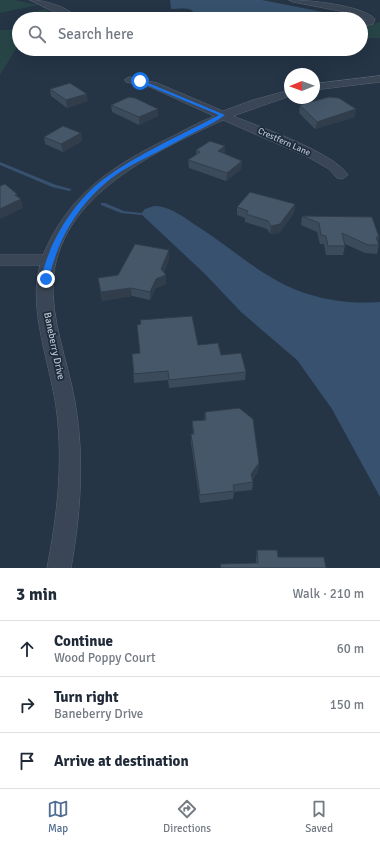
<!DOCTYPE html>
<html lang="en">
<head>
<meta charset="utf-8">
<style>
  :root { --surface:#fff; --page:#f6f6f7; --text:#1f2937; --muted:#747a83; --line:#e0e1e3; --accent:#506c91 }
  body { margin:0; font-family:Signika,sans-serif; background:var(--page); color:var(--text) }
  .compass { position:absolute; left:284px; top:68px; width:36px; height:36px; border-radius:50%; background:var(--surface); box-shadow:0 4px 16px #0002; rotate:269deg }
  .stop { position:absolute; width:12px; height:12px; margin:-9px; border:3px solid #1a73e8; border-radius:50%; background:#fff }
  .stop.end { background:#1a73e8; border-color:#fff; box-shadow:0 1px 4px #0008 }
  .list { margin:0; padding:0; list-style:none }
  h2 { display:flex; justify-content:space-between; align-items:center; height:52px; margin:0; padding:0 16px; font-size:17px }
  h2 small { font-size:13px; font-weight:400; color:var(--muted) }
  .list li { display:grid; grid-template-columns:26px 1fr auto; gap:12px; align-items:center; box-sizing:border-box; height:56px; padding:0 16px; border-top:1px solid var(--line) }
  .list b { display:block; font-size:15px; white-space:nowrap }
  .list p { margin:0; font-size:13px; white-space:nowrap; color:var(--muted) }
  .list em { font-size:13px; font-style:normal; color:var(--muted) }
  .icon { flex:none; width:22px; height:22px; fill:none; stroke:currentColor; stroke-width:2; stroke-linecap:round; stroke-linejoin:round }
  .map { position:relative; flex:none; width:380px; height:568px; overflow:hidden }
  .search { position:absolute; background:var(--surface); box-shadow:0 4px 16px #0002; left:12px; right:12px; top:12px; height:44px; display:flex; align-items:center; gap:10px; box-sizing:border-box; padding:0 14px; border-radius:22px; color:var(--muted); font-size:15px }
  .sheet { height:220px; background:var(--surface) }
  nav { display:flex; justify-content:space-around; align-items:center; box-sizing:border-box; height:56px; border-top:1px solid var(--line); background:var(--surface); font-size:11px; color:var(--muted) }
  nav a { display:grid; justify-items:center; gap:2px }
  nav .on { color:var(--accent) }
  .map>svg:first-child { display:block }
  .green { fill:#274547 }
  .water { fill:#37516e }
  .lines { fill:none; stroke-linecap:round; stroke-linejoin:round }
  .stream { fill:#37516e; fill-rule:evenodd }
  .minor-casing { stroke:#586472; stroke-width:1 }
  .minor { fill:#3a4655; fill-rule:evenodd }
  .wall { fill:#3c4b5b }
  .shaded-wall { fill:#313d4a }
  .building { fill:#46576a; stroke:#313d4a }
  .route { fill:#1a73e8 }
  .labels { text-anchor:middle; dominant-baseline:central; stroke-width:3.5; stroke-linejoin:round; paint-order:stroke }
  .far-street-label { font-size:9px; fill:#b7c1ce; stroke:#1e2b3b }
  .street-label { font-size:10px; fill:#b7c1ce; stroke:#1e2b3b }
</style>
</head>
<body>
<div class="map">
<svg width="380" height="568" viewBox="0 0 380 568">
  <rect width="100%" height="100%" fill="#253546"/>
  <path class="green" d="M0,0H14L38,5L0,13Z
    M45,9L62,19H31L33,12Z
    M380,22V38H361V28Z
    M0,30H19V44L0,75Z"/>
  <path class="water" d="M170,0H262L343,16L346,19H227L203,13L195,14C191,6 180,9 171,9Z
    M154,206C171,206 186,219 200,228C224,243 245,262 269,276C302,297 342,305 380,302V497L332,409L297,360L241,312L205,274L141,214L145,209Z"/>
  <g class="lines">
    <path class="stream" d="M0,162L56,185L71,189V190L69,191L52,187L0,165Z
      M101,203H105L124,211L141,213L143,214L141,215L121,213L101,205Z"/>
    <defs>
      <path id="minor" d="M30,0C46,0 68,7 79,19H69Z
        M289,0C309,0 362,5 375,19L373,24L361,27V21L367,20L345,12L293,2Z
        M380,76V82L314,90V84Z
        M130,77L157,83L223,111L253,100L290,90V96L233,116C260,127 333,152 348,175L342,179L337,178L329,169L308,157L223,120C152,153 49,200 53,294C55,335 72,374 77,415C84,466 80,517 71,568H47C57,517 63,466 57,414C52,368 27,310 40,265H0V255H43C67,198 106,170 159,143C178,134 195,124 214,116L150,87L126,82L125,80Z"/>
    </defs>
    <use href="#minor" class="minor-casing"/>
    <use href="#minor" class="minor"/>
  </g>
  <path class="wall" d="M50,89L88,101L67,108L51,96Z
    M111,105L158,116L139,125L112,112Z
    M300,105L355,117L315,129L299,113Z
    M81,133L82,141L63,152L45,144L44,137Z
    M196,150L225,154L242,161L241,169L226,181L189,168L188,160L196,155Z
    M295,204L294,213L279,233L270,234L267,229L245,222V218L237,215V207Z
    M302,216L379,237L378,241L379,245L377,254L365,253L345,244V246L343,255H326L324,244H320L317,232L301,225Z
    M169,259L164,272L166,275V284L156,288L150,300L132,296L102,301L98,278L118,275Z
    M198,345L221,355L246,372L245,380L169,388L168,380L134,383L132,354Z
    M205,412L259,463L258,472L253,479V482L252,490L234,492L233,499L200,503L191,443V434H193L192,421L204,420Z
    M257,550L278,557L327,568H220V564L256,563V558Z"/>
  <path class="shaded-wall" d="M87,94L88,101L67,108L66,100Z
    M158,109V116L139,125V117Z
    M356,109L355,117L315,129L317,122Z
    M81,133L82,141L63,152L61,144Z
    M225,146V154L218,151Z
    M242,161L241,169L226,181L227,173Z
    M17,194L19,200L21,199L23,208L0,219V209L15,195Z
    M295,204L294,213L279,233L270,234L271,226Z
    M169,250V259L162,277L166,275V284L156,288L150,300V292Z
    M131,288L132,296L102,301L101,292Z
    M259,463L258,472L250,482L251,474Z"/>
  <path class="building" d="M70,83L87,94L66,100L50,89Z
    M129,97L135,98L158,109L139,117L111,105Z
    M329,97L339,98L356,109L317,122L300,105Z
    M63,126L81,133L61,144L44,137Z
    M210,141L225,146L218,151L242,161L227,173L188,160L200,152L196,150Z
    M5,184L17,194L15,195L21,199L0,209V186Z
    M250,192L295,204L280,224L271,226L268,221L246,214L248,211L237,207Z
    M302,216L372,217L379,237H376L379,245H368L342,233L345,246H328L326,236L321,235L319,223Z
    M135,244L169,250L161,269L166,275L156,279L150,292L131,288L101,292L98,278L118,275Z
    M192,316L198,345L218,343L221,355L241,353L246,372L169,380L168,371L134,374L132,354L140,353L137,325L141,324L140,320Z
    M239,408L253,419L259,463L251,474L253,482L233,485L234,491L200,495L191,434H194L192,421L206,420L205,412Z
    M257,550H277L278,557H324L326,568H327H221L220,564L258,563Z"/>
  <path class="route" d="M141,80L225,115C213,124 196,131 182,139C162,150 140,160 120,172C83,197 58,236 49,279L43,280C41,271 48,257 51,248C60,227 77,202 95,186C129,158 179,136 219,115L137,81Z"/>
  <g class="labels">
    <g class="far-street-label">
      <text transform="translate(284 142) rotate(24)">Crestfern Lane</text>
    </g>
    <g class="street-label">
      <text transform="translate(54 346) rotate(78)">Baneberry Drive</text>
    </g>
  </g>
</svg>
<svg class="compass" viewBox="-18 -18 36 36"><path d="M0-13l5 13h-10z" fill="#e53935"/><path d="M0 13l5-13h-10z" fill="#747a83"/></svg>
<div class="stop" style="left:140px;top:81px"></div>
<div class="stop end" style="left:46px;top:279px"></div>
<div class="search"><svg class="icon" aria-label="search" viewBox="0 0 24 24"><circle cx="10" cy="10" r="6"/><path d="M15 15l6 6"/></svg>Search here</div>
</div>
<section class="sheet">
<h2>3 min<small>Walk · 210 m</small></h2>
<ul class="list">
<li><svg class="icon" aria-label="ahead" viewBox="0 0 24 24"><path d="M12 20V5M6 11l6-6 6 6"/></svg><div><b>Continue</b><p>Wood Poppy Court</p></div><em>60 m</em></li>
<li><svg class="icon" aria-label="right" viewBox="0 0 24 24"><path d="M7 20v-9h11M14 6l5 5-5 5"/></svg><div><b>Turn right</b><p>Baneberry Drive</p></div><em>150 m</em></li>
<li><svg class="icon" aria-label="arrive" viewBox="0 0 24 24"><path d="M6 21V4h12l-3 4 3 4H6"/></svg><div><b>Arrive at destination</b></div></li>
</ul>
</section>
<nav>
<a class="on"><svg class="icon" aria-label="map" viewBox="0 0 24 24"><path d="M3 6l6-2 6 2 6-2v14l-6 2-6-2-6 2zM9 4v14M15 6v14"/></svg>Map</a>
<a><svg class="icon" aria-label="directions" viewBox="0 0 24 24"><path d="M12 3l9 9-9 9-9-9zM9 14v-3h6M13 9l2 2-2 2"/></svg>Directions</a>
<a><svg class="icon" aria-label="saved" viewBox="0 0 24 24"><path d="M7 4h10v16l-5-4-5 4z"/></svg>Saved</a>
</nav>
</body>
</html>
